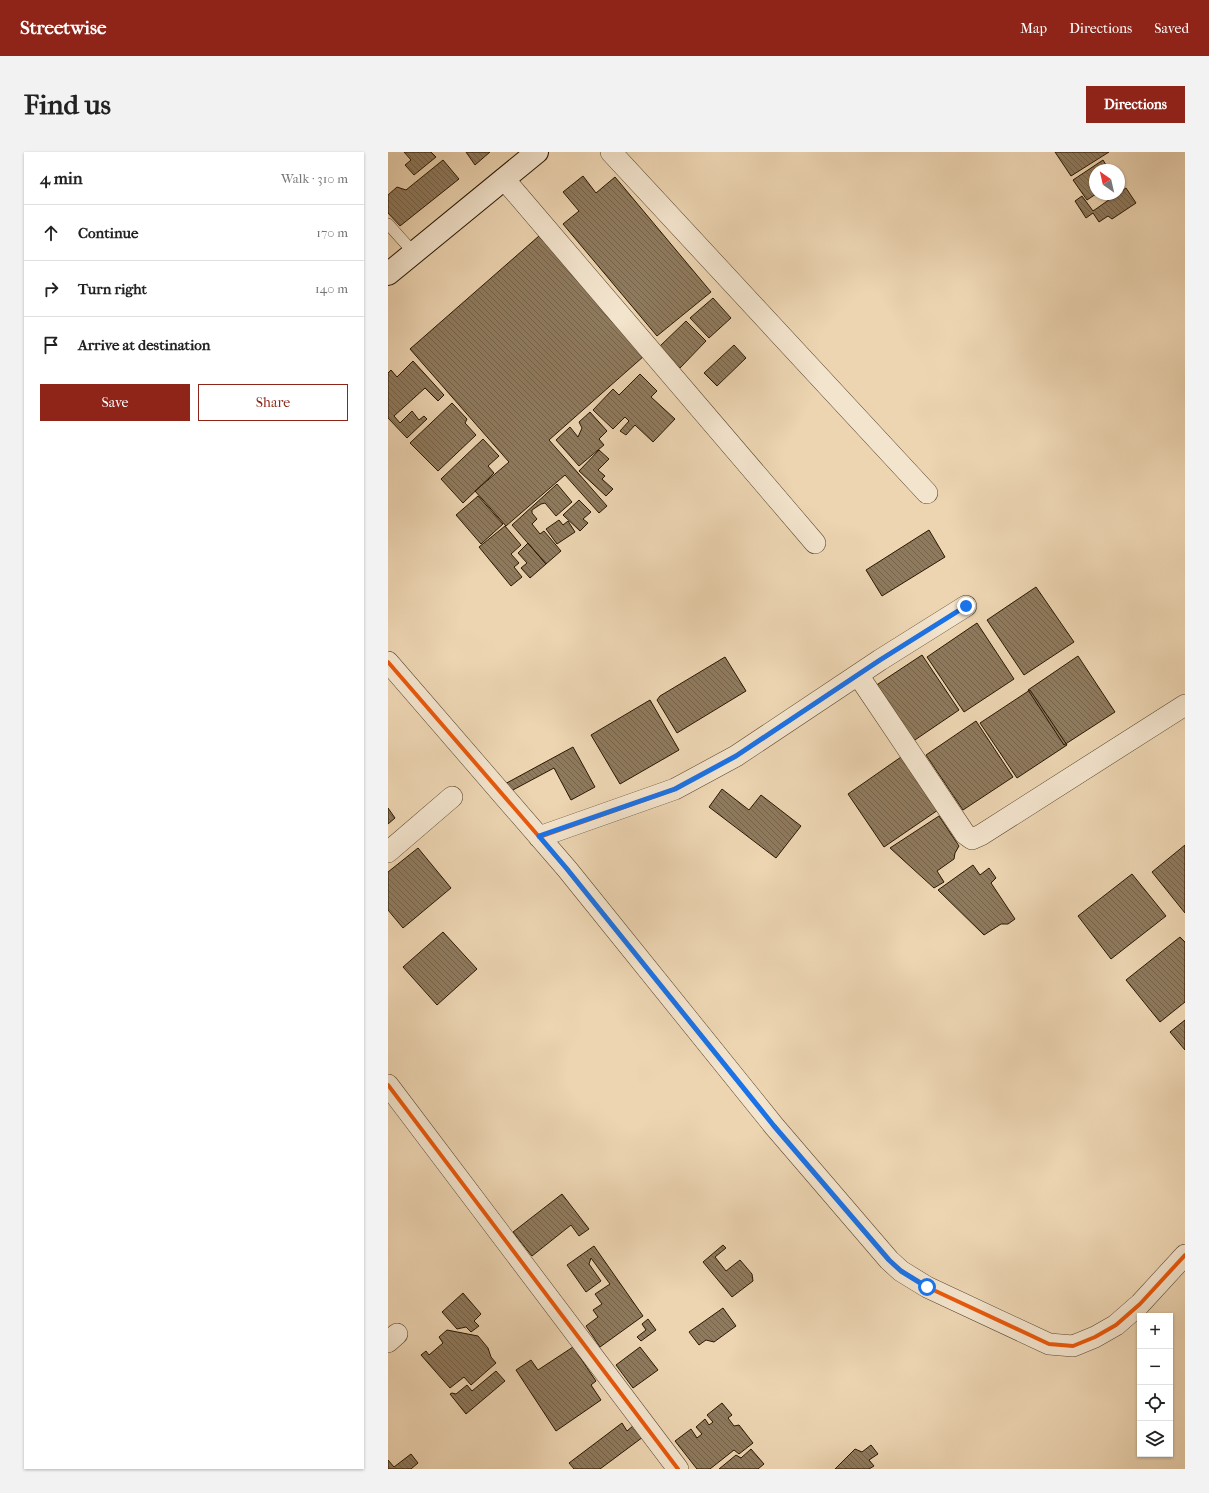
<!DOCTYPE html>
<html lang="en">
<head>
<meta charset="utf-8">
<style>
  :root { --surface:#fff; --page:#f2f2f2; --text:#222; --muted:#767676; --line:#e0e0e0; --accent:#8f2418 }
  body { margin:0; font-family:"IM FELL French Canon",serif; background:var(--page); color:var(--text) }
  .controls { position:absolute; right:12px; bottom:12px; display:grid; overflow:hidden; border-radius:0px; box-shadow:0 1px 3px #0004 }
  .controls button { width:36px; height:36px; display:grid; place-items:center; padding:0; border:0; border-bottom:1px solid var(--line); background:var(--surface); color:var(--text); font:20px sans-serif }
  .compass { position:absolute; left:701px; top:12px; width:36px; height:36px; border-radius:50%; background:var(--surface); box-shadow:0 1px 3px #0004; rotate:326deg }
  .stop { position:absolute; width:12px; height:12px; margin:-9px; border:3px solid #1a73e8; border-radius:50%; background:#fff }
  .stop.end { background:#1a73e8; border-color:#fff; box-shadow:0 1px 4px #0008 }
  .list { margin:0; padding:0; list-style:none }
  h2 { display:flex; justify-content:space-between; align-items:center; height:52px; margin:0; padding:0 16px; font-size:17px }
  h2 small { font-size:13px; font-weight:400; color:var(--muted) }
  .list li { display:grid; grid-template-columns:26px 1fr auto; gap:12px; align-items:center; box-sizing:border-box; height:56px; padding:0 16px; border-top:1px solid var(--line) }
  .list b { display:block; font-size:15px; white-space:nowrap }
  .list em { font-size:13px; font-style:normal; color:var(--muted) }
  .actions { display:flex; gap:8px; padding:12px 16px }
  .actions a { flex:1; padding:9px 0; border:1px solid var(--accent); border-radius:0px; text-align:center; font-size:14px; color:var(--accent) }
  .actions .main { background:var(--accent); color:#fff }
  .icon { flex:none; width:22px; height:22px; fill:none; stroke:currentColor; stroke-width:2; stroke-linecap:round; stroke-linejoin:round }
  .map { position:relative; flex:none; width:797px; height:1317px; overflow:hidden; border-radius:0px }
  header { display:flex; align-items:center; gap:24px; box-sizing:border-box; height:56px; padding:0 20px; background:var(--accent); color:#fff }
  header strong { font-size:19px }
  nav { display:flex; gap:22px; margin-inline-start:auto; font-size:14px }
  .intro { display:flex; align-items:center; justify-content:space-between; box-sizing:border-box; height:96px; padding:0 24px }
  h1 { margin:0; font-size:28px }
  .button { padding:10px 18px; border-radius:0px; background:var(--accent); color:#fff; font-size:14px; font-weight:700 }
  main { display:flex; gap:24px; padding:0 24px }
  aside { flex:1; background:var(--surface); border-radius:0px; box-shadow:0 1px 3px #0004 }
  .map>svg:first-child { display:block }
  .building { fill:url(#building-back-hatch); stroke:#291701 }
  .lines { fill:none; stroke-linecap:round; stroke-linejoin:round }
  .service-casing { stroke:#5a462d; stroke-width:12 }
  .minor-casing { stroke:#5a462d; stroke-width:22 }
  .secondary-casing { stroke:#291701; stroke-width:24 }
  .service { stroke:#f3e4cd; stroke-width:11 }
  .minor { stroke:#f3e4cd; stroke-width:21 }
  .secondary { stroke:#f3e4cd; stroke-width:22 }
  .cycleway-casing { stroke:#f3e4cd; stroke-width:6 }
  .cycleway { stroke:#e8590c; stroke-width:4 }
  .route { stroke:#1a73e8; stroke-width:5 }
</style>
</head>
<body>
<header>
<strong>Streetwise</strong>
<nav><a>Map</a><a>Directions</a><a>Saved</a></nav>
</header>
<div class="intro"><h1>Find us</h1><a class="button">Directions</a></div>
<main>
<aside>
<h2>4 min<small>Walk · 310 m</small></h2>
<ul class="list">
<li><svg class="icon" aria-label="ahead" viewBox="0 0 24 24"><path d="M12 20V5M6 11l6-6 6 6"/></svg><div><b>Continue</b></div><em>170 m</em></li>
<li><svg class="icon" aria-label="right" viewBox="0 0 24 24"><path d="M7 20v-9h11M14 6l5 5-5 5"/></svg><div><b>Turn right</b></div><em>140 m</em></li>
<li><svg class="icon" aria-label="arrive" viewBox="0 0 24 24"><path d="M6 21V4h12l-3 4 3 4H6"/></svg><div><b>Arrive at destination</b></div></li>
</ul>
<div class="actions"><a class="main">Save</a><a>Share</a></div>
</aside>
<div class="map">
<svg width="797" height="1317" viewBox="0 0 797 1317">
  <defs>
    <pattern id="building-back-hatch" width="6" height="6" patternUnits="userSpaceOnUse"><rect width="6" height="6" fill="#8f7a5d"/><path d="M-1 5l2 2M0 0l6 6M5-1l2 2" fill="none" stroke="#75634a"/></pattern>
  </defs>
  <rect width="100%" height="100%" fill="#edd5b2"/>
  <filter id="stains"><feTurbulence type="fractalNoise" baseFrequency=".005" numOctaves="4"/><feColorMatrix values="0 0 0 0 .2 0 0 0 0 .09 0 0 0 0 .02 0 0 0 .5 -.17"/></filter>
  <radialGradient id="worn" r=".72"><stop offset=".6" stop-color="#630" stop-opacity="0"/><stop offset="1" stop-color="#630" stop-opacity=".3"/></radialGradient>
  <path class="building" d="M16,0H43L48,5L26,23L17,13L23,8Z
    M78,0H102L87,13Z
    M667,0H721L683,24Z
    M55,8L71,27L12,74L0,61V43L9,35L18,38Z
    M715,8L721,18H707L708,42L699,48L685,28Z
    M195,24L208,41L227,25L323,140L269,184L175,72L191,59L175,40Z
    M738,36L748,51L724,67L720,64L711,70L705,61L698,66L687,49L694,44L705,59Z
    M151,84L256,204L161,288L219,354L211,361L177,323L118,374L87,339L121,310L22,197Z
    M325,146L343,166L321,186L302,166Z
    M298,169L318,189L292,216L271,195Z
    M346,193L358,206L329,234L316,221Z
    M25,209L56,243L50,249L37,236L6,264L12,271L24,259L31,268L36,264L39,267L19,286L0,266V221L3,218L9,225Z
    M252,222L269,239L263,245L287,267L265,290L247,273L238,283L232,279L241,269L237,265L225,277L205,258L225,237L231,243Z
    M64,251L79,267L77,271L88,283L50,319L22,291Z
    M202,260L219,279L211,287L216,293L191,314L168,288L182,275L190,285L194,276L191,270Z
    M95,287L111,304L100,314L106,321L75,351L53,327Z
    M211,298L221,307L210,318L217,324L214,327L225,337L218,344L191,319Z
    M169,332L184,350L168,364L157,351L153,352L144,358V361L149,367L144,372L152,382L156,379L173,399L158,412L124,373Z
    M90,344L115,372L93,392L68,363Z
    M191,348L203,360L195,367L200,371L192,379L175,363Z
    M171,368L175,373L180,369L187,380L169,392L158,377Z
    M117,374L133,393L123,402L131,411L126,415L134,425L123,434L91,395Z
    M541,378L557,405L494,444L478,418Z
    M140,391L158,412L142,426L133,416L139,411L130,401Z
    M648,435L686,490L636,523L599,468Z
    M589,471L626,527L576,560L539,505Z
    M534,503L571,558L521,592L484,536Z
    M690,504L727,560L676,593L640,538Z
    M337,505L358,539L289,581L269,548L272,544Z
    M642,538L679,593L629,626L592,571Z
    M262,548L291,598L232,632L203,583Z
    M588,569L625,625L575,658L538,603Z
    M185,595L207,635L183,648L166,616L123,639L115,633Z
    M513,605L550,658L496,695L460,642Z
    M334,637L361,658L373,643L413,674L388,706L321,655Z
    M0,656L7,666L0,672Z
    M551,664L571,694L567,701L566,707L549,719L556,730L546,736L502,696Z
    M797,693V761L764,720Z
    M30,696L63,736L15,776L0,758V720Z
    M585,713L592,723L601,716L608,726L603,731L627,767L620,772H613L596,783L550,738Z
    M744,722L778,764L723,807L690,764Z
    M55,780L89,817L49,853L15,815Z
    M792,785L797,790V850L772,870L738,828Z
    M797,868V898L782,880Z
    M174,1042L201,1077L191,1084L183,1073L144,1104L125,1080Z
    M335,1093L338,1096L327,1105L338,1119L352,1108L364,1122L365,1129L344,1145L315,1110Z
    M206,1094L255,1164L212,1195L198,1174L210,1165L205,1158L214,1152L207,1142L222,1132L203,1106L201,1112L213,1129L198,1140L179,1113Z
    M75,1141L93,1162L86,1169L91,1174L83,1180L78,1175L69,1177L54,1160Z
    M335,1156L348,1174L326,1190L318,1188L311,1193L301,1180Z
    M260,1167L268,1178L253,1189L249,1185L258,1178L254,1172Z
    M59,1178L90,1184L100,1196L103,1205L108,1211L83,1233L76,1225L62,1236L33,1203L38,1199L41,1203L55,1191L51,1185Z
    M185,1195L208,1229L203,1233L213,1248L168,1279L128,1218L143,1208L150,1218Z
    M252,1195L270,1218L245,1236L228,1213Z
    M108,1219L117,1229L78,1262L62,1242L64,1241L68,1242L79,1233L84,1239Z
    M334,1251L344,1263L340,1266L346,1274L351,1273L365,1291L351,1302L346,1298L322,1317H309L287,1289L303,1277L309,1286L314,1282L308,1275L317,1267L321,1273L325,1270L319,1263Z
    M234,1271L239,1279L246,1273L255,1285L212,1317H186L181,1311Z
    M483,1293L490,1302L481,1308L486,1314L481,1317H447L467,1297L474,1300Z
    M363,1297L376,1312L370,1317H331L348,1303L353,1306Z
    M23,1302L30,1311L23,1317H0V1308L6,1315Z"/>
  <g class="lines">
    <defs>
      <path id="service" d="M0,72L26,101"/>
      <path id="minor" d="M223,0L539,341
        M116,27L427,391
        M0,510L179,717L386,974L501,1108L513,1119L539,1135L661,1192L685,1194L707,1185L728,1173L752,1152L797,1103
        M470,523L577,682L584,687L593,683L797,553
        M151,685L287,637L348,604L492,508L578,454
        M0,700L64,645
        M0,933L290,1317
        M0,1190L9,1182"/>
      <path id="secondary" d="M0,122L149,0"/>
    </defs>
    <use href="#service" class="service-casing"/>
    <use href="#minor" class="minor-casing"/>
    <use href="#secondary" class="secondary-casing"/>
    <use href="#service" class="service"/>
    <use href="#minor" class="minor"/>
    <use href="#secondary" class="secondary"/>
    <defs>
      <path id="cycleway" d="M0,510L179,717L386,974L501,1108L513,1119L539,1135L661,1192L685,1194L707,1185L728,1173L752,1152L797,1103
        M151,685L287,637L348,604L492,508L578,454
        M0,933L290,1317"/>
    </defs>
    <use href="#cycleway" class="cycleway-casing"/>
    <use href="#cycleway" class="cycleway"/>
  </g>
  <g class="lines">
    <path class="route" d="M539,1135L513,1119L501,1108L386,974L179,717L151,684L287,637L348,604L492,508L578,454"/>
  </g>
  <rect width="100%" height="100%" filter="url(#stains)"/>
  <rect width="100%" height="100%" fill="url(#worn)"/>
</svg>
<div class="controls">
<button>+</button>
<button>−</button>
<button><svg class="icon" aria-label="locate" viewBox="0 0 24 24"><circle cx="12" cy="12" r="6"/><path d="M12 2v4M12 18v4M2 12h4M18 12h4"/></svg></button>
<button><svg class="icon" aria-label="layers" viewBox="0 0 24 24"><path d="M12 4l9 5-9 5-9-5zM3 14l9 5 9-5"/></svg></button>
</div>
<svg class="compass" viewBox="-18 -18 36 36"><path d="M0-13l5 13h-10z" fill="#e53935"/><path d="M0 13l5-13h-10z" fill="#767676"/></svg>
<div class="stop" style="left:539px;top:1135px"></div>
<div class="stop end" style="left:578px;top:454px"></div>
</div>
</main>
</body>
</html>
